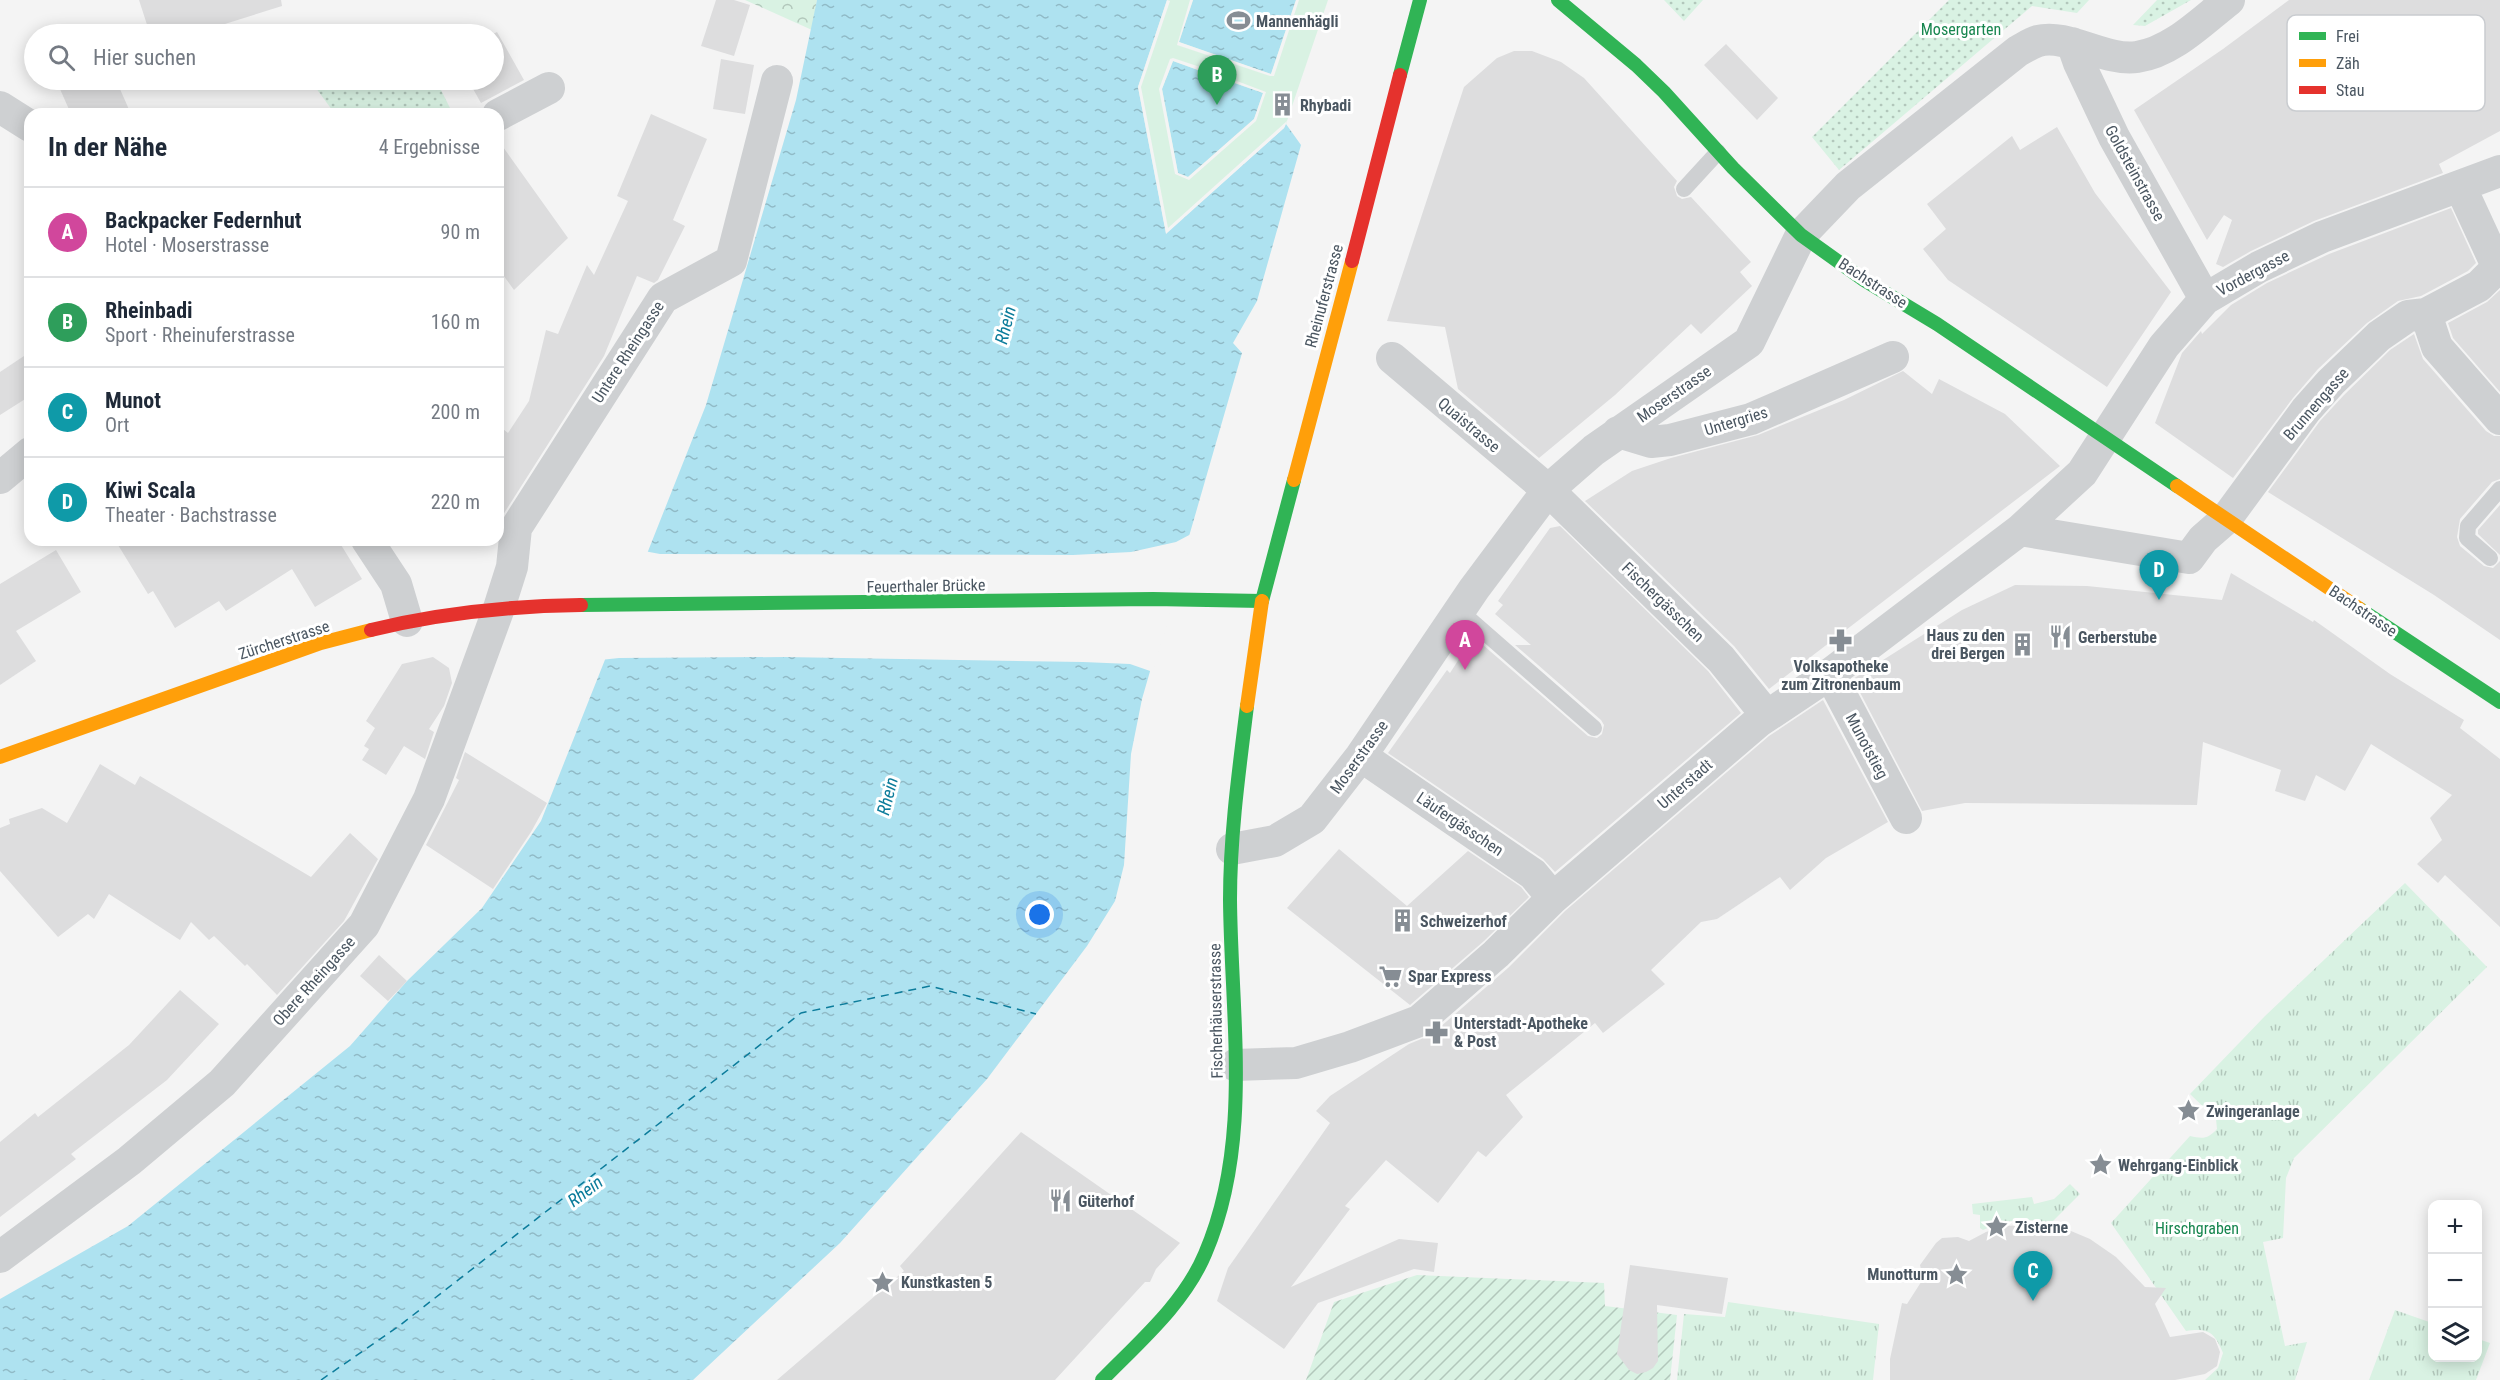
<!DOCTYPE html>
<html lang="de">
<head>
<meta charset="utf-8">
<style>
  :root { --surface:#fff; --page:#f6f6f7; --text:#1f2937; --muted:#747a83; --line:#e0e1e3; --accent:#111827 }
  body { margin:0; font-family:"Roboto Condensed",sans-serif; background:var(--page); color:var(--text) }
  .controls { position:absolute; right:18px; bottom:18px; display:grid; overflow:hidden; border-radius:12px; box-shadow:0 3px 15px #0003 }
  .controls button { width:54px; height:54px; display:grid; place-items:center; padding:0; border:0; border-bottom:2px solid var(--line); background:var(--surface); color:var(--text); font:30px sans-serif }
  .you { position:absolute; left:1040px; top:915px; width:21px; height:21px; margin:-15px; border:4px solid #fff; border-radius:50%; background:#1a73e8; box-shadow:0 0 0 9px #1a73e833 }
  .badge { display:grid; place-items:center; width:39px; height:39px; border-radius:50%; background:var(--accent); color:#fff; font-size:20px; font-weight:700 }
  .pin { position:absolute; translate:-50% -50px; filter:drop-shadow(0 2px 3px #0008) }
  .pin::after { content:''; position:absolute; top:32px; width:21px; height:18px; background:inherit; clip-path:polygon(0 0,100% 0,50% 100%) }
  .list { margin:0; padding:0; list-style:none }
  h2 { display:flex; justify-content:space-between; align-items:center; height:78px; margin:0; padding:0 24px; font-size:26px }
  h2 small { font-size:20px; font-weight:400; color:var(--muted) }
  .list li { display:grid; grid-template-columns:39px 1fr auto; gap:18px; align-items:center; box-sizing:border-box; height:90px; padding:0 24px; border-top:2px solid var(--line) }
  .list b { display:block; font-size:22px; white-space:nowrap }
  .list p { margin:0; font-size:20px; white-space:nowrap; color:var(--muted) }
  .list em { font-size:20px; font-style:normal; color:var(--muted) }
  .icon { flex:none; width:33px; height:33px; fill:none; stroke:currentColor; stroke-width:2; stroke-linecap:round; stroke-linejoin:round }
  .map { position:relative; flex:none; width:2500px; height:1380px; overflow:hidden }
  .search { position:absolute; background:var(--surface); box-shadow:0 3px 15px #0003; left:24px; top:24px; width:480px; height:66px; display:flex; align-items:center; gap:15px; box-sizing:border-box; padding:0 21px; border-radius:33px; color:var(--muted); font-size:22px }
  .panel { position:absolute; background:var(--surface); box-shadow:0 3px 15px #0003; left:24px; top:108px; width:480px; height:438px; border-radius:18px }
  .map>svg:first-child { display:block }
  .grass { fill:url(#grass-tufts) }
  .forest { fill:url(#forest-crowns) }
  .park { fill:url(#park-dots) }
  .garden { fill:url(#garden-furrows) }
  .pitch { fill:#d9f2e3 }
  .water { fill:url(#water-ripples) }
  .pier { fill:#f4f4f4; fill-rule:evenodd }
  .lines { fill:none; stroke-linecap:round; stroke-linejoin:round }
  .ferry { stroke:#0c7c9b; stroke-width:1.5; stroke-dasharray:8 6; stroke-linecap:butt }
  .building { fill:#ddddde }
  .lane { stroke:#ced0d2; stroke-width:16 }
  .street { stroke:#ced0d2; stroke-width:32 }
  .fast { stroke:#30b455; stroke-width:14 }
  .slow { stroke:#ff9f0a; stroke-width:14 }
  .jam { stroke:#e5322d; stroke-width:14 }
  .labels { text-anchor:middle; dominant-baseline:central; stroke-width:6; stroke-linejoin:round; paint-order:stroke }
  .poi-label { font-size:16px; font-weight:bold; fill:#4a5661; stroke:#fff; text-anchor:start }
  .park-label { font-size:16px; fill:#17864f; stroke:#fff }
  .street-label { font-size:16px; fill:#4a5661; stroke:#fff }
  .water-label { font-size:18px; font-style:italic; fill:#0c7c9b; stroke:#fff }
  .key { fill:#fff; stroke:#c9ccd0; stroke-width:1.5 }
  .key-label { font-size:16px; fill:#4a5661 }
</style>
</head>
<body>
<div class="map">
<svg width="2500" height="1380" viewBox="0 0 2500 1380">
  <defs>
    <pattern id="grass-tufts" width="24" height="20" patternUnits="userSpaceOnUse" patternTransform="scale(1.5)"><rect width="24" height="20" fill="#d9f2e3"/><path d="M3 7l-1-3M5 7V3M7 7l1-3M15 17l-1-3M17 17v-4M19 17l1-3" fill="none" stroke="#b2c7bb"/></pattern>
    <pattern id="forest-crowns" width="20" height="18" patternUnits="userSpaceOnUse" patternTransform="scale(1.5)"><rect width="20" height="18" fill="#d9f2e3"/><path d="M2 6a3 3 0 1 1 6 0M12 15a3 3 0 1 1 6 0" fill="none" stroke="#b2c7bb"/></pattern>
    <pattern id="park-dots" width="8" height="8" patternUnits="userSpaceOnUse" patternTransform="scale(1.5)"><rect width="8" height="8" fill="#d9f2e3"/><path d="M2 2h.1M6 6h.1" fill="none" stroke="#b2c7bb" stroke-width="1.8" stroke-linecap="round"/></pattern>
    <pattern id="garden-furrows" width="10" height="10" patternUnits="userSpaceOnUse" patternTransform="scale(1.5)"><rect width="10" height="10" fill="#d9f2e3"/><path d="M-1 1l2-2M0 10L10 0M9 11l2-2" fill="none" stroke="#b2c7bb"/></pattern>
    <pattern id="water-ripples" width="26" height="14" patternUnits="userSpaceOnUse" patternTransform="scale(1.5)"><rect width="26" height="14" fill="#aee2f0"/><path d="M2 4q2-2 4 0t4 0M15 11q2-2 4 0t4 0" fill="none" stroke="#90bac6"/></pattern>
  </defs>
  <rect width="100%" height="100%" fill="#f4f4f4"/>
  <path class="grass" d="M2405,883L2487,967L2294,1158L2286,1178L2283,1238L2263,1242L2285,1346L2307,1342L2295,1380H2205L2218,1368L2223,1353C2214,1332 2209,1328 2186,1331L2111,1223L2190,1136C2203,1139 2208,1139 2217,1129L2216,1119L2190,1094L2265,1016Z
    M2070,1184L2080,1194L2049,1225C2026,1215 2005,1221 1983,1230L1980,1228V1215L1973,1214L1972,1204L2032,1197L2034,1204L2054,1199Z
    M1728,1302L1879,1324L1873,1380H1677L1684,1314L1725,1317Z
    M2395,1310L2432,1323V1358H2478V1339L2490,1343L2476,1380H2369Z"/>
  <path class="forest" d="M745,0H817L812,30Z"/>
  <path class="park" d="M1664,0H1703L1684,21Z
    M1949,0H2089L2077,13L2032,6L1839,170L1812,137Z
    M2157,0H2191L2145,26L2133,25Z
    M310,80H436L453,114H335Z"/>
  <path class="garden" d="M1417,1275L1604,1283L1605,1306L1677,1315L1670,1380H1306L1334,1302Z"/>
  <path class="pitch" d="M1167,0H1328L1286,124L1166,234L1138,87Z"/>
  <path class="water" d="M817,0H1167L1138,87L1166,233L1284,128L1286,124L1301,145L1257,301L1233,343L1242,353L1142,699L1131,754L1124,865L1115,901L1087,946L987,1079L840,1243L693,1380H0V1299L128,1226L350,1046L407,981L482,908L541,821L706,405L796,100Z
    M1193,0H1296L1271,74L1179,42Z
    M1173,61L1198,70L1197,75L1219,82L1220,78L1263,93L1254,119L1188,177L1178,173L1162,89Z"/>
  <path class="pier" d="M1167,0L1170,1L1141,87L1168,228L1287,121L1284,128L1166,234L1138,87Z
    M1190,0H1193L1179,42L1271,74L1296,0H1299L1274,76H1270L1177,45Z
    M1173,58L1200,67L1201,73L1217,78L1221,75L1266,92L1256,121L1189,180L1175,174L1159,89L1170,59ZM1173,61L1198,70L1197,75L1219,82L1221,78L1263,93L1254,119L1188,177L1178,173L1162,89Z
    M1193,533L1153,672L1130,664L1083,662L784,657L619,658L600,660L644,551L660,554L1073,555L1131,552L1176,542Z"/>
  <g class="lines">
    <path class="ferry" d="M321,1380L399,1326L801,1013L930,986L1036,1014"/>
  </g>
  <path class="building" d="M139,0H281L282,6L193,34H150Z
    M716,0H734L750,5L734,56L701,46Z
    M2289,0H2500V131L2439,164L2443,173L2314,221L2251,251L2223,267L2216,264L2232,220L2224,215L2207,240L2134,110L2223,49Z
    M497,32L524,80L481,103L468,80H494L493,34Z
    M1726,44L1778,98L1757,120L1704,65Z
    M1514,51H1532L1561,62L1584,78L1677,181L1674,187L1677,196L1682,199L1691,197L1751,262L1740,272L1752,286L1701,334L1691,324L1615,395L1539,458L1458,389L1445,327L1387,321L1464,87L1497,58Z
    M721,59L754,65L745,114L713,109Z
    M56,80H116L131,114H71Z
    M651,114L707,139L673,220L685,226L658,280L654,283L637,276L604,356L501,518L498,527V425L508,433L529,401L546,330L558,334L587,265L594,275L628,201L617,196Z
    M2057,127L2095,193L2171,292L2107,387L1948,280L1923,249L1946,229L1927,204L2012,136L2020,150Z
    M498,140L568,238L514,290L498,268Z
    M2451,208L2476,263L2468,271L2421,296L2398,301L2367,323L2318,369L2293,398L2233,478L2155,423L2182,353L2201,331L2202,334L2231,305L2267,283L2329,254Z
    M2500,290V392L2453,338L2448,323L2487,302Z
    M2414,334L2423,359L2486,431L2494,436H2500V479L2492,482L2460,519L2457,537L2460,546L2484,566L2493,568L2500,561V640L2434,595L2268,492L2320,421L2344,395L2390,350Z
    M30,352V396L0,415V372Z
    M1903,371L1932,394L1939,379L2005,414L2060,466L1769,689L1734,646L1585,501L1632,471L1671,458L1758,435L1844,400Z
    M2500,505V555L2478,534V530Z
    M1560,526L1708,671L1741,713L1555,872L1543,859L1388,753L1447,670L1450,673L1468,645H1483L1588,736L1597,738L1602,734L1604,725L1601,720L1515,645H1531L1495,614L1503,605L1498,601L1550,528Z
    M115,540H338L362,579L315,607L292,569L226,611L219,601L175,628L153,591L148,594Z
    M56,550L81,592L16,631L36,661L0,685V584Z
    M2231,573L2313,622L2314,620L2390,674L2464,720L2460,728L2500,759V927L2445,875L2438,883L2417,864L2442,840L2430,818L2452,795L2371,744L2345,791L2316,775L2305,801L2275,791L2281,770L2203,742L2197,805L1965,803L1922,811L1853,679L1962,610L2015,585L2087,586L2222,600Z
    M433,657L449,668L452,683L444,706L429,729L434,732L425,759L404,746L386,775L362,760L369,749L364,746L375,728L366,721L402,664Z
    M1823,700L1888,822L1826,858L1790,890L1780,877L1717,919L1701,922L1651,970L1665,984L1603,1033L1595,1023L1506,1095L1523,1117L1486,1157L1478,1151L1438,1203L1386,1160L1345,1206L1350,1209L1291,1287L1399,1239L1438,1243L1434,1272L1414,1269L1318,1303L1284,1349L1217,1301L1228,1268L1330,1123L1316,1111L1330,1096L1409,1044L1431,1035L1508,968L1565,911L1769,736Z
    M465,752L547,803L531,832L493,889L426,845L459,780L456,778Z
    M100,764L135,785L140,776L311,877L350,833L378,859L344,921L277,995L247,964L245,966L214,936L209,940L191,922L180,940L109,894L94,919L88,914L58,937L0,871V828L10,824L9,819L42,808L67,823Z
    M1339,849L1407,906L1468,851L1521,887L1529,897L1484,941L1410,1005L1287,908Z
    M379,955L407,981L388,1001L360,976Z
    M180,990L219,1024L167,1080L71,1154L76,1159L0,1217V1142L35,1113L38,1117L129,1045Z
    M1021,1132L1180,1243L1156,1269L1150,1282H1145L1055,1380H777L904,1271L900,1266Z
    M2024,1225L2071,1231L2090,1239L2116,1257L2145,1287L2166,1288L2155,1304L2170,1337L2203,1332L2215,1339L2220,1352L2217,1366L2205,1374L2175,1380H1890V1359L1902,1303L1907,1304L1923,1279L1920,1265L1936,1243L1942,1238L1958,1237L1969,1241L1986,1232L2005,1226Z
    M1630,1265L1728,1278L1722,1314L1657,1305L1658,1361L1653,1368L1646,1372L1637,1374L1629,1370L1617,1354Z"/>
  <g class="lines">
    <path class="lane" d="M1684,189L1718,152
      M2490,558L2467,538L2468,526L2500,489
      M1459,610L1594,728"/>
    <path class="street" d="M2072,43L2079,63L2114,137L2205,299
      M0,107L30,126
      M498,115L549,88
      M2461,188L2498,268
      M2426,314L2437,347L2500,419
      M1392,358L1548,490L1721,659L1764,712L1758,722
      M1618,432L1651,442L1670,440L1751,419L1893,357
      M0,478L30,453
      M2020,530L2189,558L2203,539L2226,519L2306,410L2331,382L2379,336L2408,316L2426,314L2479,286L2500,265
      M367,540L396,584L407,621
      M1830,674L1906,818
      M1361,756L1533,874L1553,898
      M1232,849L1275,841L1312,819L1361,756L1474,589L1548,490L1594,450L1749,342L1801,235L1848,186L2018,51C2024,48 2031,43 2038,41C2067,33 2106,62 2137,57C2172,52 2202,21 2229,0
      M1235,1065L1296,1063L1350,1047L1419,1021L1496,954L1553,898L1758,722L1830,674L2020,530L2082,473L2164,346L2205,299L2259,267L2322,237L2500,171
      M0,1257L129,1161L222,1083L364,925L429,799L499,608L512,567L516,528L663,298L731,261L777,81"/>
    <path class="fast" d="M1558,0L1636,65L1664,92L1733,168L1801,235L1864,280L1937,324L2177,486
      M1400,75L1420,0
      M581,605L1153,599L1262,601L1294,480
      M2360,609L2500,702
      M1102,1380C1139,1342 1184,1304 1205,1254C1253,1143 1231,1017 1230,900C1230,835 1239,770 1247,706"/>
    <path class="slow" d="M1294,480L1352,261
      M2177,486L2360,609
      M1247,706L1262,601
      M0,757L321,643L371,630"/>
    <path class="jam" d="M1352,261L1400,75
      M371,630C440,613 511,606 581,605"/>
  </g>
  <defs>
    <symbol id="stadium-bare" viewBox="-9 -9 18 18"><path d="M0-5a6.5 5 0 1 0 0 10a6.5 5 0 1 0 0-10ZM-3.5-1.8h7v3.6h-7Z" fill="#868d94" stroke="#fff" stroke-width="2.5" paint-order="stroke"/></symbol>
    <symbol id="building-bare" viewBox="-9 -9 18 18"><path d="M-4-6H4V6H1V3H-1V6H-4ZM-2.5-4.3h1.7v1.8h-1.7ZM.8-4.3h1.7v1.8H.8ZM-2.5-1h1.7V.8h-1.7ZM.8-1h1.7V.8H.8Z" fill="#868d94" stroke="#fff" stroke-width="2.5" paint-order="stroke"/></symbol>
    <symbol id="restaurant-bare" viewBox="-9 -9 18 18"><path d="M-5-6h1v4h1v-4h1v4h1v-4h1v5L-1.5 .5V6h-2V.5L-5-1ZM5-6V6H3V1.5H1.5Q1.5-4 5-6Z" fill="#868d94" stroke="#fff" stroke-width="2.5" paint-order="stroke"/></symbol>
    <symbol id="pharmacy-bare" viewBox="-9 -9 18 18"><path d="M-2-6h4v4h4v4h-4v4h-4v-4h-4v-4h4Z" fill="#868d94" stroke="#fff" stroke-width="2.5" paint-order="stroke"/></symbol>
    <symbol id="supermarket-bare" viewBox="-9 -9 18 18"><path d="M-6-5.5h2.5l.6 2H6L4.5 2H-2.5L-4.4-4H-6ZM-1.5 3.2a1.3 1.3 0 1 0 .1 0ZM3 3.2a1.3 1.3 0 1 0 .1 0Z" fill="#868d94" stroke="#fff" stroke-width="2.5" paint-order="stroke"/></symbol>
    <symbol id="sight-bare" viewBox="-9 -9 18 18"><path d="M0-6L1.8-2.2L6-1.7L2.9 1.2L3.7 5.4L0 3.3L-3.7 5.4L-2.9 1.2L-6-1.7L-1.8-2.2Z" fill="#868d94" stroke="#fff" stroke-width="2.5" paint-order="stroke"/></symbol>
  </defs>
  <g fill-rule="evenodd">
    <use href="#stadium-bare" x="1222" y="4" width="33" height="33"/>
    <use href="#building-bare" x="1266" y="88" width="33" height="33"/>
    <use href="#restaurant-bare" x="2044" y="620" width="33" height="33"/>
    <use href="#pharmacy-bare" x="1824" y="624" width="33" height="33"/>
    <use href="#building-bare" x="2006" y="628" width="33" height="33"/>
    <use href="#building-bare" x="1386" y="904" width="33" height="33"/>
    <use href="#supermarket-bare" x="1374" y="960" width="33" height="33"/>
    <use href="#pharmacy-bare" x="1420" y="1016" width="33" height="33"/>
    <use href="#sight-bare" x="2172" y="1094" width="33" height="33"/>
    <use href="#sight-bare" x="2084" y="1148" width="33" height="33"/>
    <use href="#restaurant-bare" x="1044" y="1184" width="33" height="33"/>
    <use href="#sight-bare" x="1980" y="1210" width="33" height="33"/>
    <use href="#sight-bare" x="1940" y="1258" width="33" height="33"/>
    <use href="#sight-bare" x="866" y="1266" width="33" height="33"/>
  </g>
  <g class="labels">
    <g class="poi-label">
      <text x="1256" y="21">Mannenhägli</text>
      <text x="1300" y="105">Rhybadi</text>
      <text x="2005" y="635" text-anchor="end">Haus zu den<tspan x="2005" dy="18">drei Bergen</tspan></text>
      <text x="2078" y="637">Gerberstube</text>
      <text x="1841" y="666" text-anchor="middle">Volksapotheke<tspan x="1841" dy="18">zum Zitronenbaum</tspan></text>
      <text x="1420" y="921">Schweizerhof</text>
      <text x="1408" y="976">Spar Express</text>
      <text x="1454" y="1023">Unterstadt-Apotheke<tspan x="1454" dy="18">&amp; Post</tspan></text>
      <text x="2206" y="1111">Zwingeranlage</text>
      <text x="2118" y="1165">Wehrgang-Einblick</text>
      <text x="1078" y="1201">Güterhof</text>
      <text x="2015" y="1227">Zisterne</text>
      <text x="1938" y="1274" text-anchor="end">Munotturm</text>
      <text x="901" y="1282">Kunstkasten 5</text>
    </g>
    <g class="park-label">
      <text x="1961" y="29">Mosergarten</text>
      <text x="2197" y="1228">Hirschgraben</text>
    </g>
    <g class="street-label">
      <text transform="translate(2135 173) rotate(61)">Goldsteinstrasse</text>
      <text transform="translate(2253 273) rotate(-28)">Vordergasse</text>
      <text transform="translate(1873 283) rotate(33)">Bachstrasse</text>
      <text transform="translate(1324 296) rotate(-75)">Rheinuferstrasse</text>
      <text transform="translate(628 352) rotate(-57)">Untere Rheingasse</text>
      <text transform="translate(1674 394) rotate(-35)">Moserstrasse</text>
      <text transform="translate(2316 404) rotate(-49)">Brunnengasse</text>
      <text transform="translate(1736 421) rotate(-17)">Untergries</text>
      <text transform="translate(1469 425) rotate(40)">Quaistrasse</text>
      <text transform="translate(926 586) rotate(-1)">Feuerthaler Brücke</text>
      <text transform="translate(1663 602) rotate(44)">Fischergässchen</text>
      <text transform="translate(2363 611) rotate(34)">Bachstrasse</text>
      <text transform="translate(284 640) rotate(-18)">Zürcherstrasse</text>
      <text transform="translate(1867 746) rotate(62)">Munotstieg</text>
      <text transform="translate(1359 757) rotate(-54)">Moserstrasse</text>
      <text transform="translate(1685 784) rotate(-41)">Unterstadt</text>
      <text transform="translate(1460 824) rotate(34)">Läufergässchen</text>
      <text transform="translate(314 981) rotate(-48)">Obere Rheingasse</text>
      <text transform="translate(1216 1011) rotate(-91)">Fischerhäuserstrasse</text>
    </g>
    <g class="water-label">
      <text transform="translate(1005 325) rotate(-76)">Rhein</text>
      <text transform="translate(887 796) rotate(-76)">Rhein</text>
      <text transform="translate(585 1191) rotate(-37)">Rhein</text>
    </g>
  </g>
  <rect x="2287" y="15" width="198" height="96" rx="9" class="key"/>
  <rect x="2299" y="32" width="27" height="8" fill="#30b455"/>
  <rect x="2299" y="59" width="27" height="8" fill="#ff9f0a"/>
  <rect x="2299" y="86" width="27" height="8" fill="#e5322d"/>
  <g class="key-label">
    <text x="2336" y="42">Frei</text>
    <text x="2336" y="69">Zäh</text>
    <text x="2336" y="96">Stau</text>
  </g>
</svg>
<div class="controls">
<button>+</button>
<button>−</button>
<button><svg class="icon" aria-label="layers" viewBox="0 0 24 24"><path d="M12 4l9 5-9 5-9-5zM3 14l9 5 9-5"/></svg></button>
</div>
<div class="you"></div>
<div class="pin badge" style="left:1465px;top:670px;background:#d1479c">A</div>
<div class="pin badge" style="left:1217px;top:105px;background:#2e9e5b">B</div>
<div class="pin badge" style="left:2033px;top:1301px;background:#0f9aa8">C</div>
<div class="pin badge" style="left:2159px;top:600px;background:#0f9aa8">D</div>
<div class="search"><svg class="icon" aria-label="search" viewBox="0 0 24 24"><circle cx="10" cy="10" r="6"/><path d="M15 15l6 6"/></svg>Hier suchen</div>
<section class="panel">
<h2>In der Nähe<small>4 Ergebnisse</small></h2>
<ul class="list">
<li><span class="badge" style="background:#d1479c">A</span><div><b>Backpacker Federnhut</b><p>Hotel · Moserstrasse</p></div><em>90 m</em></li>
<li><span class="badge" style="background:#2e9e5b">B</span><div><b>Rheinbadi</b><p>Sport · Rheinuferstrasse</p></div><em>160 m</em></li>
<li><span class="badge" style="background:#0f9aa8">C</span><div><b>Munot</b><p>Ort</p></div><em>200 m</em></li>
<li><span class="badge" style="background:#0f9aa8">D</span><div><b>Kiwi Scala</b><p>Theater · Bachstrasse</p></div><em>220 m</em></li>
</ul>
</section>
</div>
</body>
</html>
